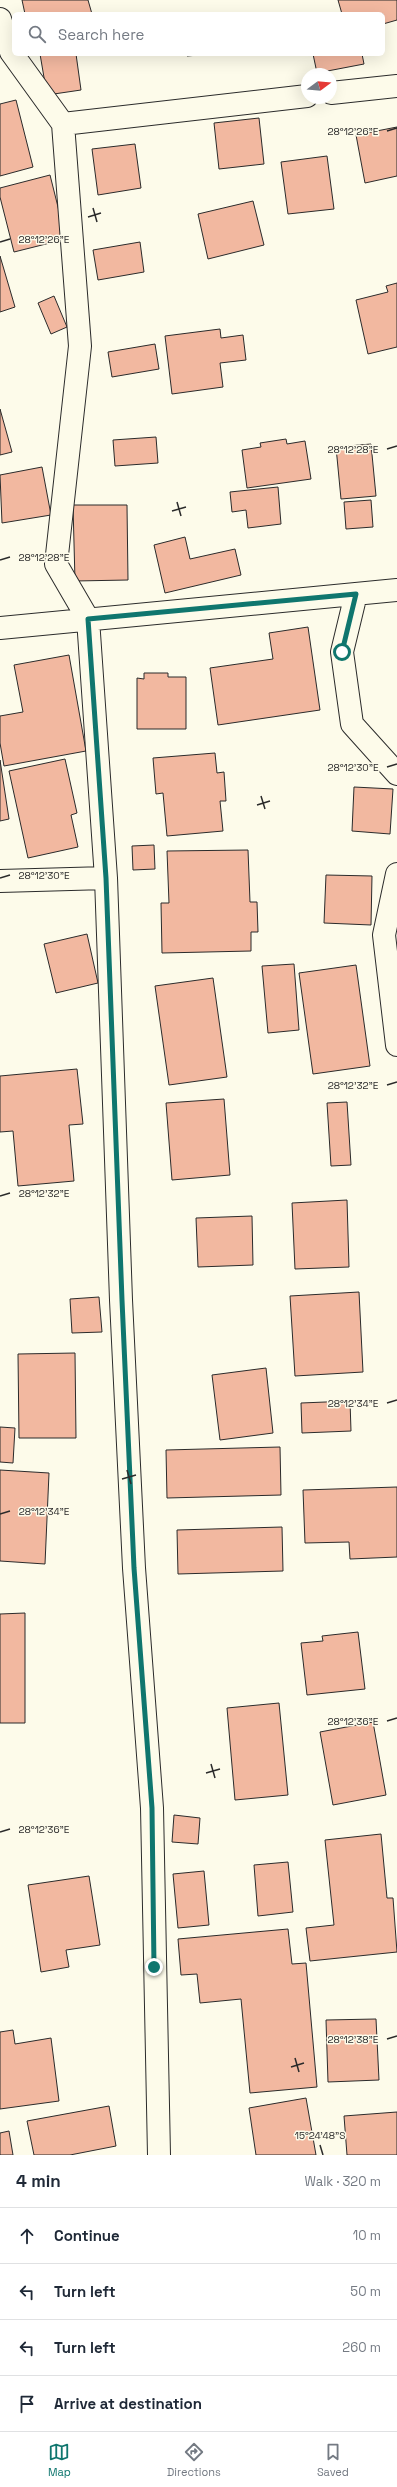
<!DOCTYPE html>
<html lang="en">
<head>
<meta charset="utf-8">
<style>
  :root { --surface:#fff; --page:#f6f6f7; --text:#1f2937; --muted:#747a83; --line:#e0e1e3; --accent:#0f766e }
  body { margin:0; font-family:"Space Grotesk",sans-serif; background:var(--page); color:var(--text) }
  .compass { position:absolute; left:301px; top:68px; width:36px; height:36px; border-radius:50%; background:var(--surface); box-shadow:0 4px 16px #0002; rotate:74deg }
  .stop { position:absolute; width:12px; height:12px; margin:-9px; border:3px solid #0f766e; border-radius:50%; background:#fff }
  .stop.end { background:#0f766e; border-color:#fff; box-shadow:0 1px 4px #0008 }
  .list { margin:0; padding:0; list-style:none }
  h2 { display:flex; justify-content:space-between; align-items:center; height:52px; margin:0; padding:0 16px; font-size:17px }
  h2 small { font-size:13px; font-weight:400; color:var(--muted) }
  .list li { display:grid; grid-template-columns:26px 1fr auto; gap:12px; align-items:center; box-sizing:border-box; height:56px; padding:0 16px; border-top:1px solid var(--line) }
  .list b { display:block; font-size:15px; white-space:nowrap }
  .list em { font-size:13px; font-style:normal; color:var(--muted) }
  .icon { flex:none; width:22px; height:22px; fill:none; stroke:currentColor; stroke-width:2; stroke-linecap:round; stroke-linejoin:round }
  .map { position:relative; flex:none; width:397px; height:2155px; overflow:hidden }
  .search { position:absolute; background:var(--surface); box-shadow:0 4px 16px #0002; left:12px; right:12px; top:12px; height:44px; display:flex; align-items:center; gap:10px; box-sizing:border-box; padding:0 14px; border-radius:6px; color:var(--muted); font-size:15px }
  .sheet { height:276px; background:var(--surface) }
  nav { display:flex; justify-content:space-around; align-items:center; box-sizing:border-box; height:56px; border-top:1px solid var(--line); background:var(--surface); font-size:11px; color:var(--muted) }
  nav a { display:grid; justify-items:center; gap:2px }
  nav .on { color:var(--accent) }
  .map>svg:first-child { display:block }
  .building { fill:#f2b8a0; stroke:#2b2b2b }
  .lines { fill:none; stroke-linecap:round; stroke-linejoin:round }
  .street-casing { stroke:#2b2b2b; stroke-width:24 }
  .street { stroke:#fdfbea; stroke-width:22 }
  .route { stroke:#0f766e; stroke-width:5 }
  .ticks { fill:none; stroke:#2b2b2b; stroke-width:1.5 }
  .ticks-label { font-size:10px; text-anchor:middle; fill:#2b2b2b; stroke:#fdfbea; stroke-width:3; stroke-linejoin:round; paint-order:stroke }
</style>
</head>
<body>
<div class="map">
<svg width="397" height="2155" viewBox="0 0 397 2155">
  <rect width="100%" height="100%" fill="#fdfbea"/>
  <path class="building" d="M22,0H88L92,14H25Z
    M338,0H397V20L383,24V14H342Z
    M40,54H76L81,90L47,95Z
    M186,54H210L187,56Z
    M313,54H362L364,64L317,73Z
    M16,100L33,167L0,176V104Z
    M259,118L264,164L219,169L214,123Z
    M397,127V176L365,183L356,135Z
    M135,144L141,188L98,195L92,149Z
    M327,156L334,209L288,214L281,162Z
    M50,175L66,239L14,252L0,197V188Z
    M253,201L264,245L208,259L198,214Z
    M140,242L144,272L98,280L93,250Z
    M0,256L15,307L0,312Z
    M397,283V347L368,354L356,300L388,292L386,286Z
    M54,296L67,327L51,334L38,303Z
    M220,329L221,338L243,335L246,360L220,363L223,387L172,394L165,336Z
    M155,344L159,369L112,377L108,352Z
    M0,409L12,452L0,455Z
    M156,437L158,463L115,466L113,440Z
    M286,439L287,444L305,441L311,479L247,488L242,450L261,447L260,443Z
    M371,444L376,496L341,499L336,447Z
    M42,467L51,515L2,523L0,475Z
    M278,487L281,524L248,528L246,510L232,512L230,492Z
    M371,500L373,527L346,529L344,502Z
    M73,505H127L128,580L75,581Z
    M185,537L190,559L235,549L241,575L165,593L154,545Z
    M308,627L320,710L218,725L210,668L273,659L269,633Z
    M69,655L86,751L4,766L0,743V716L23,712L14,665Z
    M144,673H168V677H186V729H137V678L144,679Z
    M215,753L217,773L224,772L226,801H220L223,831L167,836L163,793L156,794L153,758Z
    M65,759L77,813L71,815L78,847L28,858L9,771Z
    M0,760L9,819L0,821Z
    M354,787L393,789L390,834L352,831Z
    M154,845L155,869L133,870L132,846Z
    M248,850L250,902H257L258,932H251V951L162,953L161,903H169L167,851Z
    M326,875L372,876L371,925L324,923Z
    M87,934L98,983L56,993L44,944Z
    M294,964L299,1030L268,1033L262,966Z
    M356,965L370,1066L313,1074L299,973Z
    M213,978L227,1077L169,1085L155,986Z
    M77,1069L83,1124L69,1125L74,1181L18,1186L13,1131L0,1132V1076Z
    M224,1099L230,1175L172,1180L166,1103Z
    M347,1102L351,1165L331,1166L327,1103Z
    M347,1200L349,1267L295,1269L292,1203Z
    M252,1216L253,1265L198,1267L196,1218Z
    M359,1292L363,1372L295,1376L290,1296Z
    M99,1297L102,1332L72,1333L70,1299Z
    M75,1353L76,1438H19L18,1354Z
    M266,1368L273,1433L220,1440L212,1375Z
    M350,1401L351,1431L302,1433L301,1403Z
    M0,1427L15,1428L13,1463L0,1462Z
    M280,1447L281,1495L167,1498L166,1450Z
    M0,1470L49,1473L45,1564L0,1561Z
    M397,1487V1557L350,1559L349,1542L305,1543L303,1490Z
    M282,1527L283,1571L178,1574L177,1530Z
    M25,1613V1723H0V1614Z
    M358,1632L365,1689L307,1695L301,1643L323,1641L322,1636Z
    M279,1703L288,1795L235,1800L227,1708Z
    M373,1722L386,1795L333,1805L320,1732Z
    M174,1815L200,1818L198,1844L172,1842Z
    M381,1834L387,1898H393L397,1952L310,1961L306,1928L334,1925L325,1840Z
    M288,1862L293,1912L258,1916L254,1865Z
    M204,1871L209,1925L178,1928L173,1874Z
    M89,1876L100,1945L66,1950L69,1967L41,1972L28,1885Z
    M288,1929L292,1964L306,1963L317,2087L250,2093L241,1999L200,2003L197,1974L181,1975L178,1939Z
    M376,2019L379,2080L328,2082L326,2020Z
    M13,2030L15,2044L51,2038L59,2101L0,2109V2032Z
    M306,2098L316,2155H256L249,2108Z
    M109,2106L116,2146L70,2155H34L27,2121Z
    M397,2112V2155H347L344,2116Z
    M9,2131L13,2155H0V2133Z"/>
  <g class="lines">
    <defs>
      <path id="street" d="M0,19L11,52L63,124L80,346L56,564L88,619L106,878L121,1300L134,1568L152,1808L159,2155
        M331,93L397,86
        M63,124L307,96
        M356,594L342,652L352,724L397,774
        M0,628L397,590
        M397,874L384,935L397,1045
        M0,881L106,878"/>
    </defs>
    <use href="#street" class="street-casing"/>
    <use href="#street" class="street"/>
  </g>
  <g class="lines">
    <path class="route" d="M154,1967L152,1808L134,1568L122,1300L106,878L88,619L356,594L342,652"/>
  </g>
  <path class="ticks" d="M387,131L397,128M93,208L97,222M88,217L101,213M0,242L10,239M387,449L397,446M177,502L181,516M172,511L186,507M0,560L10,557M387,767L397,764M261,796L265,809M257,805L270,801M0,878L10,875M387,1085L397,1082M0,1196L10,1193M387,1403L397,1400M127,1470L131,1484M122,1479L136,1475M0,1514L10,1511M387,1721L397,1718M211,1764L215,1778M206,1773L220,1769M0,1832L10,1829M387,2039L397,2036M295,2058L299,2072M291,2067L304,2063M320,2145L323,2155"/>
  <g class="ticks-label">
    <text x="353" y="135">28°12'26"E</text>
    <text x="44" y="243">28°12'26"E</text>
    <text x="353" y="453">28°12'28"E</text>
    <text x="44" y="561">28°12'28"E</text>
    <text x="353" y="771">28°12'30"E</text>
    <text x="44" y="879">28°12'30"E</text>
    <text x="353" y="1089">28°12'32"E</text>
    <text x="44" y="1197">28°12'32"E</text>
    <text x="353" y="1407">28°12'34"E</text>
    <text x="44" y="1515">28°12'34"E</text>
    <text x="353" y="1725">28°12'36"E</text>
    <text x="44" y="1833">28°12'36"E</text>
    <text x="353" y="2043">28°12'38"E</text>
    <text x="320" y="2139">15°24'48"S</text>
  </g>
</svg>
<svg class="compass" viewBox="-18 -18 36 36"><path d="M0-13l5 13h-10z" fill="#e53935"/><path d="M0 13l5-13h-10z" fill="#747a83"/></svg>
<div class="stop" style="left:342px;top:652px"></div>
<div class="stop end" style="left:154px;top:1967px"></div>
<div class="search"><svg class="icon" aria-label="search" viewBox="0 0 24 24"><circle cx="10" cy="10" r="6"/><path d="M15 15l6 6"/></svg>Search here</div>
</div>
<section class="sheet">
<h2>4 min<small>Walk · 320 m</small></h2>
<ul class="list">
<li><svg class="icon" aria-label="ahead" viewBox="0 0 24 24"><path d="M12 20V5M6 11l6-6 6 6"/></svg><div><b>Continue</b></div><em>10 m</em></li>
<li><svg class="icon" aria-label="left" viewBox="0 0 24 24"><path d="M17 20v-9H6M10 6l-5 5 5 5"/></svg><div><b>Turn left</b></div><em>50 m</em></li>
<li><svg class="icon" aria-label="left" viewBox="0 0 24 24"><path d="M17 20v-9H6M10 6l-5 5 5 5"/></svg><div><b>Turn left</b></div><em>260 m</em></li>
<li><svg class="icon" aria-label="arrive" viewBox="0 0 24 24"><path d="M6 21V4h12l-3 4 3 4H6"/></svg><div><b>Arrive at destination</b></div></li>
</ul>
</section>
<nav>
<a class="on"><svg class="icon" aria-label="map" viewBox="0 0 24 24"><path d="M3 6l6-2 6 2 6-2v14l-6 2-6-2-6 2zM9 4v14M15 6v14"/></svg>Map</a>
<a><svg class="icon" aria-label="directions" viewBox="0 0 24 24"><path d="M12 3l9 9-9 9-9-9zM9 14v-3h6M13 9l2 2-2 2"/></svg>Directions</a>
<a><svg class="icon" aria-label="saved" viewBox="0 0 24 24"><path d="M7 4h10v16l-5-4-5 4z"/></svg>Saved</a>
</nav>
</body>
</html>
